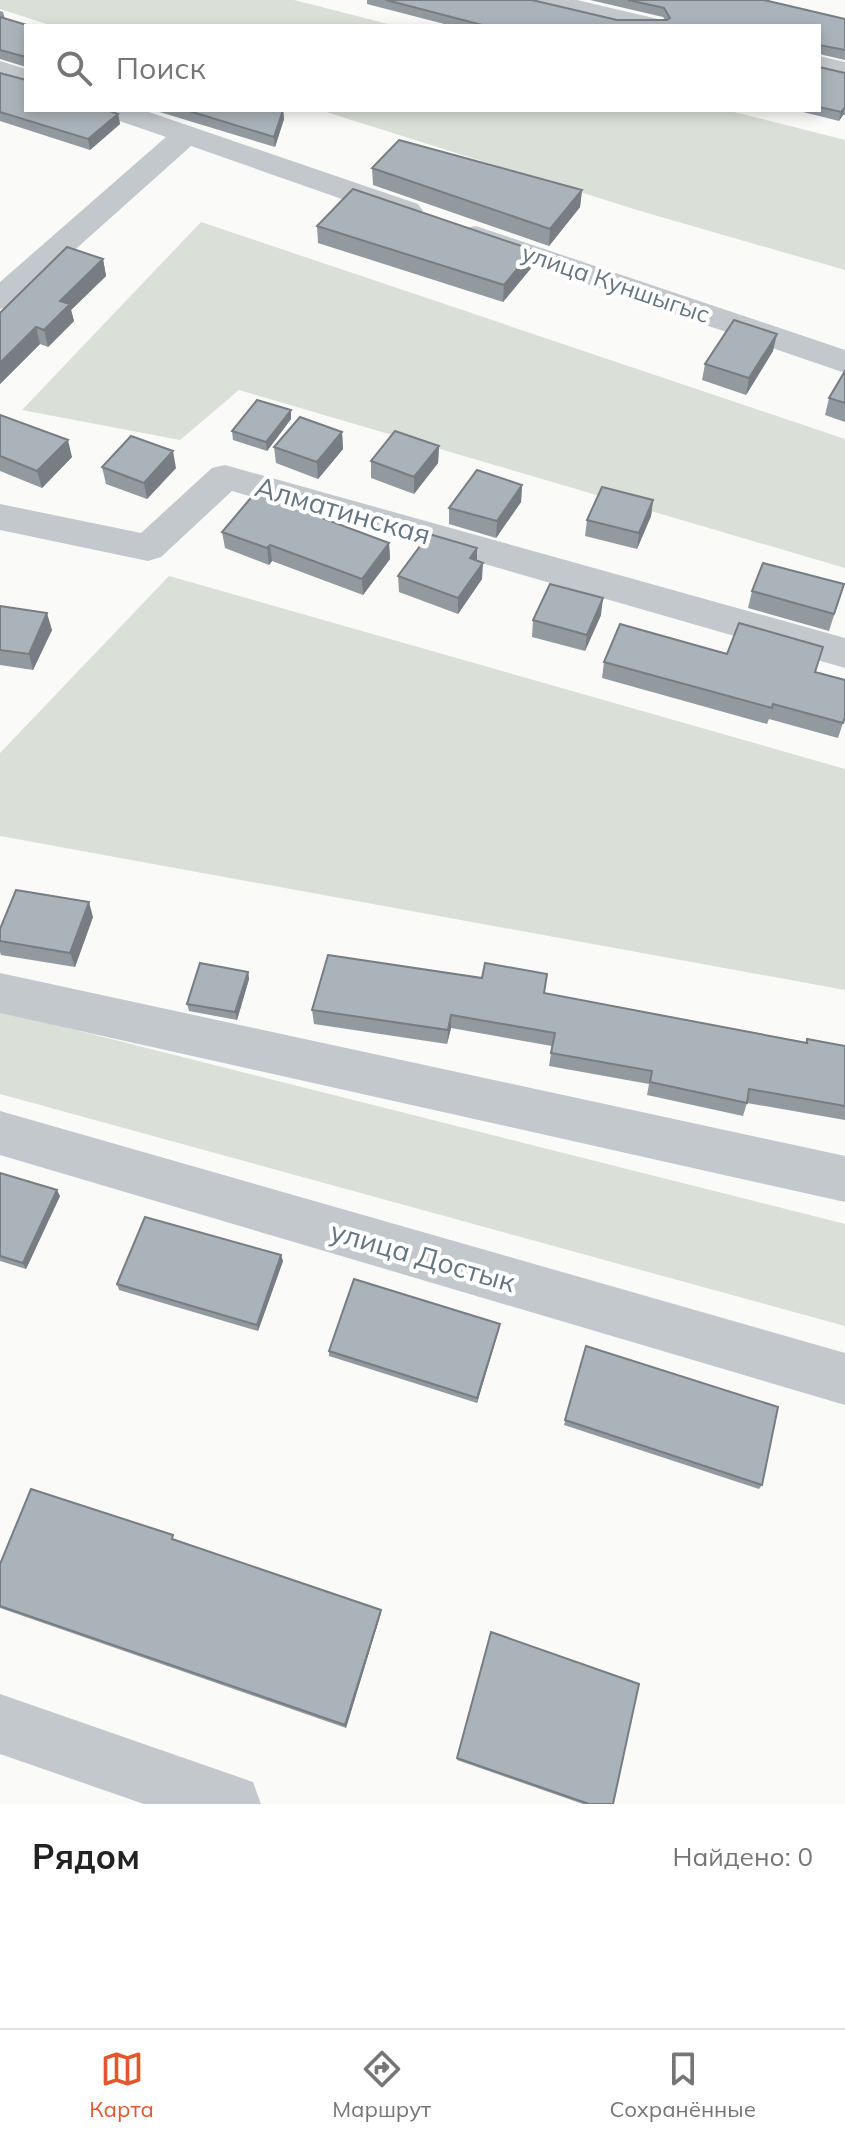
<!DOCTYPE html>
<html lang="ru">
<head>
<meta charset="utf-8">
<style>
  :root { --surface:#fff; --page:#f2f2f2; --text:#222; --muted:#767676; --line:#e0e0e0; --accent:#e4572e }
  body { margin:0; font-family:Mulish,sans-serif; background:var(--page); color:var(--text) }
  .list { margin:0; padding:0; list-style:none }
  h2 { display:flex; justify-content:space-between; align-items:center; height:104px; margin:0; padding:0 32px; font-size:34px }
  h2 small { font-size:26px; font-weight:400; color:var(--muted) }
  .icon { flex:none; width:44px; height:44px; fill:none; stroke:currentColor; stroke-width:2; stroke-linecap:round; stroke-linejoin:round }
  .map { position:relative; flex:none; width:845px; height:1804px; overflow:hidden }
  .search { position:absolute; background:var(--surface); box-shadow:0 4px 12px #0003; left:24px; right:24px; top:24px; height:88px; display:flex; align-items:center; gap:20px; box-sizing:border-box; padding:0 28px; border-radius:0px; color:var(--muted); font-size:30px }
  .sheet { height:224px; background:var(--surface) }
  nav { display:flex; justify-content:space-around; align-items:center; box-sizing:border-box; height:112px; border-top:2px solid var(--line); background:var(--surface); font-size:22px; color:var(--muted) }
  nav a { display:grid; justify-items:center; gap:4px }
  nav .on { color:var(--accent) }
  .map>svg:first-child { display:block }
  .green { fill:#dadfd7 }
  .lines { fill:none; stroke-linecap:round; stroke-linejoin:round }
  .minor { fill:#c3c8cc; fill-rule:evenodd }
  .wall { fill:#929a9f }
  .shaded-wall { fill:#777d82 }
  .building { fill:#aab3b9; stroke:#777d82; stroke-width:2 }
  .labels { text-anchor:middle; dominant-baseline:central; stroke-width:8; stroke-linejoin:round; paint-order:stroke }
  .far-street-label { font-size:24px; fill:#657683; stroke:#fff }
  .street-label { font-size:28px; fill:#657683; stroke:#fff }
</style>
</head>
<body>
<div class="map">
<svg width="845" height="1804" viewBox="0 0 845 1804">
  <rect width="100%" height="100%" fill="#fafaf8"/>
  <path class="green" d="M0,0H294L396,26H53L0,9Z
    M320,110H726L845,140V270L637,210Z
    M201,222L845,439V568L239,390L180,440L22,410Z
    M169,576L845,769V990L0,836V753Z
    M0,1011L845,1224V1326L0,1094Z"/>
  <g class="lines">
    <path class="minor" d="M528,0H577L662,20L666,26H617L532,6Z
      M819,56L845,62V80L819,74Z
      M0,61L26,69V88L0,80Z
      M100,110H143L418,204L423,211L418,218L407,220L396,218L191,146L12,306L0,309V282L166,137L105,116Z
      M476,226L845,350V373L465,242L460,235L465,228Z
      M225,465L845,638V668L232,491L161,557L148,561L0,530V504L141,533L212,468Z
      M0,973L845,1156V1202L0,1013Z
      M0,1111L845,1353V1405L0,1155Z
      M0,1694L253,1782L261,1804H144L0,1754Z"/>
  </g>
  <path class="wall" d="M367,0H532L617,20H665L663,17L590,0H764L845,19V60L819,54V26H452L367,4Z
    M0,11L3,12L5,19L30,26L26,67L0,59Z
    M819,67L845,73V115H843L839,121L795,110H819Z
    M0,73L26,110L118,114L120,124L90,150L0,121Z
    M153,110H283L284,119L275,147Z
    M372,168L582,190L580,207L549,246L373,185Z
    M317,226L532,267L503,302L318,243Z
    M103,259L106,276L71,310L74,321L48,347L40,344L0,384V313Z
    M773,351L746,395L702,380L705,364Z
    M845,371V422L825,415L829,398Z
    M291,410V419L267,451L233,440L232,431Z
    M0,415L72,457L42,488L0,471Z
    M342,432L343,449L318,479L276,463L274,447Z
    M439,446L438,463L414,494L371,478V461Z
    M102,467L176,468L147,499L106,484Z
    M522,485L521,502L496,538L449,524V508Z
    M653,500L651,516L637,549L585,536L587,520Z
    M222,532L389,543L390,559L363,595L272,561L269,565L225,548Z
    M477,548V561L482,579L458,614L399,592L398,576Z
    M844,584L829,631L748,608L752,591Z
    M0,606L52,630L33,670L0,665Z
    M601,615L585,651L532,637L533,620Z
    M727,654L815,672L845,717L838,738L769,719L767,724L602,678L604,662Z
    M93,917L75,967L1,955L0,952V929Z
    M248,972L249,979L237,1020L189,1011L187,1004Z
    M545,993L805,1043L807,1039L845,1046V1120L747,1103L743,1116L647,1095L649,1084L549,1066L552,1046L451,1028L447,1044L314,1024L312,1010Z
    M0,1173L60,1196L26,1269L0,1261Z
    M281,1255L283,1261L258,1331L119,1290L117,1284Z
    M500,1324L477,1403L329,1356V1351Z
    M586,1346L762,1485L759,1489L564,1425Z
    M176,1539L175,1540L381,1610V1613L346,1728L0,1608V1564Z
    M491,1632L613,1804H583L457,1760Z"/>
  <path class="shaded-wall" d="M845,107L843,115L839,121L841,112Z
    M283,110L284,119L275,147L274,137Z
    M118,114L120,124L90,150L88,139Z
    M582,190L580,207L549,246L550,229Z
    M533,250L532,267L503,302L504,285Z
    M103,259L106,276L71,310L74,321L48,347L44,330L60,301Z
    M36,327L40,344L0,384V363Z
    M777,334L773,351L746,395L749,378Z
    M291,410V419L267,451L266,442Z
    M342,432L343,449L318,479L317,462Z
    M68,440L72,457L42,488L37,471Z
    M439,446L438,463L414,494V477Z
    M173,451L176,468L147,499L144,483Z
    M522,485L521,502L496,538L497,521Z
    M653,500L651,516L637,549L639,533Z
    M389,543L390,559L363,595L362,579Z
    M270,545L272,561L269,565L267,548Z
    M477,548V565L470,558Z
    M483,563L482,579L458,614V598Z
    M603,598L601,615L585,651L587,635Z
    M47,613L52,630L33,670L29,654Z
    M89,902L93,917L75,967L70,953Z
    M248,972L249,979L237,1020L235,1012Z
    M451,1015V1028L447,1044L448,1030Z
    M57,1190L60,1196L26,1269L23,1263Z
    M281,1255L283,1261L258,1331L257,1325Z
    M500,1324L499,1330L477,1403V1398Z
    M381,1610V1613L346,1728L345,1725Z"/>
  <path class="building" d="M386,0H532L617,20H667L670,18L664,8L628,0H764L845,19V50L819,45V26H486Z
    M0,17L30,26H26V57L0,50Z
    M819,67L845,73V107L841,112L819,107Z
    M26,68V110H107L118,114L88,139L0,112V73L26,80Z
    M186,110H283L274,137Z
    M399,140L582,190L550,229L372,168Z
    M353,189L533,250L504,285L317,226Z
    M67,247L103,259L60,301L70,304L44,330L36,327L0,363V313Z
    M734,320L777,334L749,378L705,364Z
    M845,371V403L829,398Z
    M257,400L291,410L266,442L232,431Z
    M0,415L68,440L37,471L0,456Z
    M300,417L342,432L317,462L274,447Z
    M395,431L439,446L414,477L371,461Z
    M131,436L173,451L144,483L102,467Z
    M477,470L522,485L497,521L449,508Z
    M602,487L653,500L639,533L587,520Z
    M255,493L389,543L362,579L270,545L267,548L222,532Z
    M429,534L477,548L470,558L483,563L458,598L398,576Z
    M763,563L844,584L834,614L752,591Z
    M550,584L603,598L587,635L533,620Z
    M0,606L47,613L29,654L0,650Z
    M739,623L823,647L815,672L845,680V717L843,723L773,704L772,708L604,662L620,624L727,654Z
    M16,890L89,902L70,953L0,941V929Z
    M328,955L482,978L485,963L547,974L544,993L807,1043V1039L845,1046V1106L749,1089L747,1103L650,1082L652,1071L551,1053L555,1033L451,1015L448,1030L312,1010Z
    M200,963L248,972L235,1012L187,1004Z
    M0,1173L57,1190L23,1263L0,1256Z
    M145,1217L281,1255L257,1325L117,1284Z
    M354,1279L500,1324L477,1398L329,1351Z
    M586,1346L778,1407L762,1485L565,1420Z
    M31,1489L173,1535L172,1539L381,1610L345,1725L0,1606V1564Z
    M491,1632L639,1684L613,1804H589L457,1758Z"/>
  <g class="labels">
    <g class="far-street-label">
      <text transform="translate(616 283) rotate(19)">улица Куншыгыс</text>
    </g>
    <g class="street-label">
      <text transform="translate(343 510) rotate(16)">Алматинская</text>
      <text transform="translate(423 1256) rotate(16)">улица Достык</text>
    </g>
  </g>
</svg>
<div class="search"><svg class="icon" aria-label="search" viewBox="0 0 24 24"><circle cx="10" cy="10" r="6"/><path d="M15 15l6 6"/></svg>Поиск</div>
</div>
<section class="sheet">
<h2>Рядом<small>Найдено: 0</small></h2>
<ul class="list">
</ul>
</section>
<nav>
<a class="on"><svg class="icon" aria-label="map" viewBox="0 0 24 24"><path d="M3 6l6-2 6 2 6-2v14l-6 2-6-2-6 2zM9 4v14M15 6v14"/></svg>Карта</a>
<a><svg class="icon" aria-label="directions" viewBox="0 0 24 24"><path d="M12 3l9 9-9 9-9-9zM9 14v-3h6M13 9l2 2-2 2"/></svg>Маршрут</a>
<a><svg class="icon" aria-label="saved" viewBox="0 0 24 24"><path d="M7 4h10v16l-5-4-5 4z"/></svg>Сохранённые</a>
</nav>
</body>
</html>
